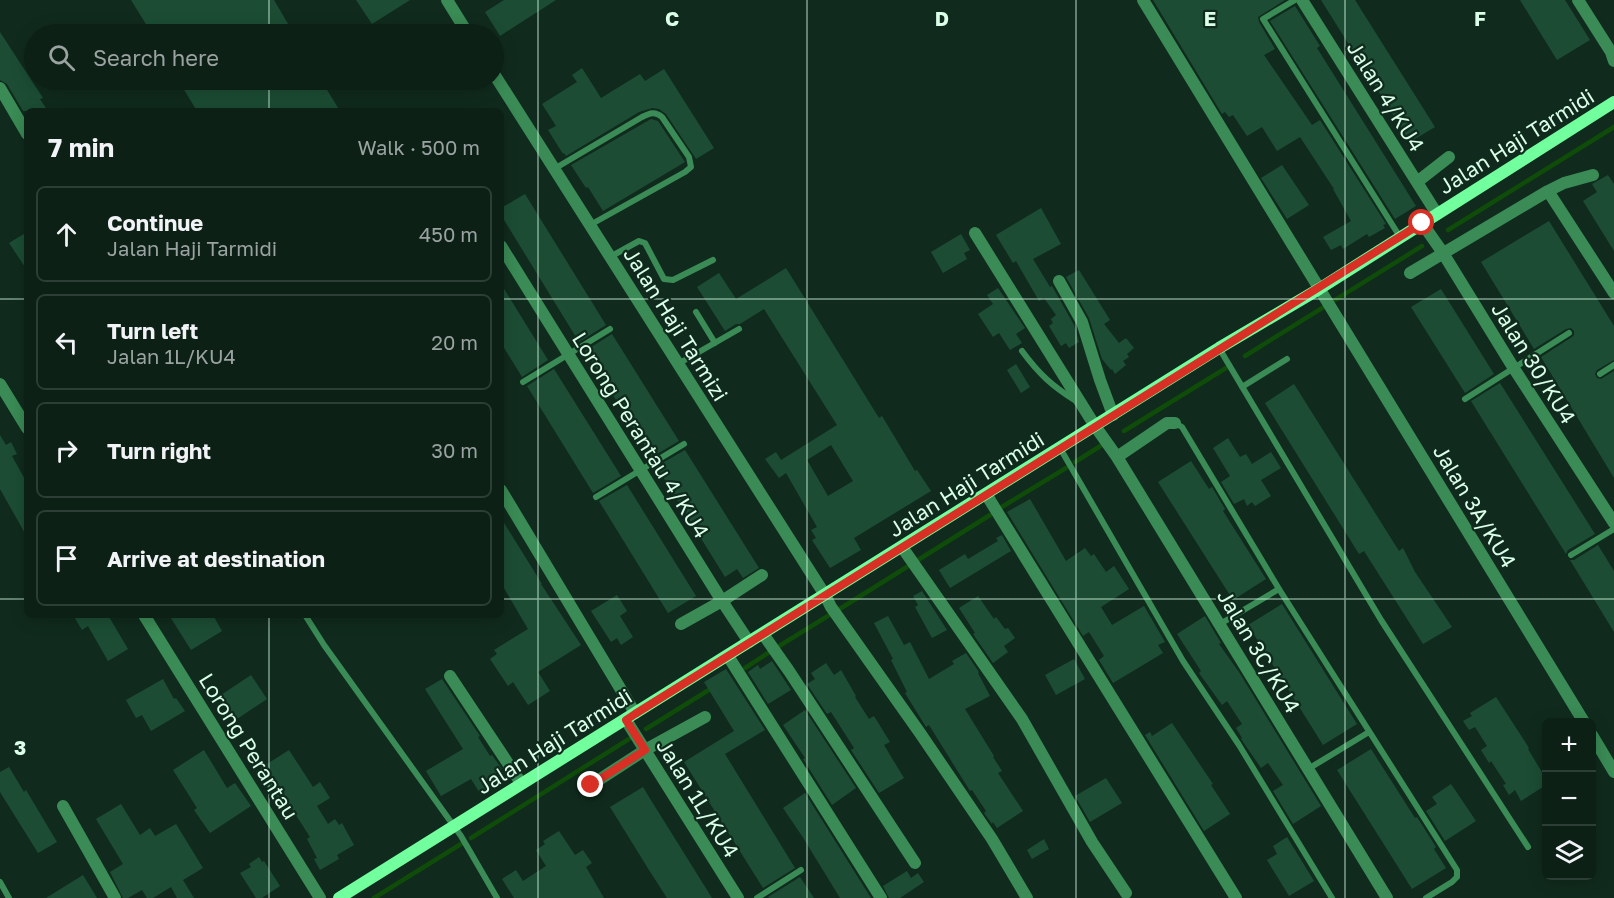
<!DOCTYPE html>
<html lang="en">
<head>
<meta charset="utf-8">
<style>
  :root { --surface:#0c2016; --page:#15281f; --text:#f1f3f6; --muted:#9aa3a1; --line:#2c3e35 }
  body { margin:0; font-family:"Golos Text",sans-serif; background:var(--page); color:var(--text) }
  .controls { position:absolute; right:18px; bottom:18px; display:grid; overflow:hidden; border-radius:9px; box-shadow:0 3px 15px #0003 }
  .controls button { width:54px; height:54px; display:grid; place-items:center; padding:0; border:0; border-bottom:2px solid var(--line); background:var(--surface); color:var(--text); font:30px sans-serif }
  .stop { position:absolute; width:18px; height:18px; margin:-14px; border:4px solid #d93025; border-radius:50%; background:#fff }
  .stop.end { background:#d93025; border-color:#fff; box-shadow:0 2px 6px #0008 }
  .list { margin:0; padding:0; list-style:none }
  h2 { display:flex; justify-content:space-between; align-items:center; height:78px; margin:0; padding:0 24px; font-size:26px }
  h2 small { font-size:20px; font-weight:400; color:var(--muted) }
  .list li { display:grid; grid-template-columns:39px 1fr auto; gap:18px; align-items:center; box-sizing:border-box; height:96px; margin:0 12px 12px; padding:0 12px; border:2px solid var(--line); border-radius:9px }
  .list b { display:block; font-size:22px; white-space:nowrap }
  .list p { margin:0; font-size:20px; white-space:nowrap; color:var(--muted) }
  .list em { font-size:20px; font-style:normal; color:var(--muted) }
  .icon { flex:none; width:33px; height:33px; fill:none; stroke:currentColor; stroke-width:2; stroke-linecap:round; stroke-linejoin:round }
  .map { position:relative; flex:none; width:1614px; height:898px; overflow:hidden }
  .search { position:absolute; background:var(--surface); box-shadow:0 3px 15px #0003; left:24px; top:24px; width:480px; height:66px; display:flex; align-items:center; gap:15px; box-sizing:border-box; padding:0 21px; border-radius:33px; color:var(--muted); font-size:22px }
  .panel { position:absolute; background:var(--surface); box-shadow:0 3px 15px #0003; left:24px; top:108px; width:480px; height:510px; border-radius:9px }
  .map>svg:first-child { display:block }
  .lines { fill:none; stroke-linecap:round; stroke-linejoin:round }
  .stream { stroke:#0f4b09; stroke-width:4.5 }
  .building { fill:#1c4d34; fill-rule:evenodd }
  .lane { stroke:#3a8b55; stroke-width:6 }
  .street { stroke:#3a8b55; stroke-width:12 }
  .secondary { stroke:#72ff9e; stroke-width:12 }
  .route { stroke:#d93025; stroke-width:8 }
  .grid { fill:none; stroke:#dbffe9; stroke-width:1.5; stroke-opacity:0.55 }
  .labels { text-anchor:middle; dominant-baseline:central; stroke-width:4.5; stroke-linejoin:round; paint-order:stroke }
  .street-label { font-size:21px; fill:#dbffe9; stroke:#102b1d }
  .grid-label { font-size:20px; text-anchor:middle; font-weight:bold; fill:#dbffe9; stroke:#102b1d; stroke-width:4.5; stroke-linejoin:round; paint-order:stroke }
</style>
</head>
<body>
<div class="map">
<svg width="1614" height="898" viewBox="0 0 1614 898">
  <rect width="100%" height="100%" fill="#102b1d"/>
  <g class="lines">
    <path class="stream" d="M1448,230L1614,127
      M1245,356L1422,246
      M1124,431L1226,368
      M1075,462L1102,445
      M1000,508L1066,468
      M838,610L990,515
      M776,648L831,614
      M745,668L771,651
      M646,729L712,688
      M471,838L629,739
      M374,898L461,844"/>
  </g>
  <path class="building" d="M131,0H274L294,34H152Z
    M356,0H410L372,24Z
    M504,0H556L500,36L485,12Z
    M1153,0H1285L1258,17L1259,22L1275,49L1264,55L1312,125L1320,120L1386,224L1383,225L1385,228L1369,237L1367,234L1343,249L1341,245L1331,250L1323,237L1351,221L1333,189H1334L1300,137L1277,151L1262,127L1247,136L1233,115L1229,117L1225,112L1222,114Z
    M1321,0H1355L1435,127L1410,142Z
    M1520,0H1565L1590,40L1557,60Z
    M1295,6L1320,46L1317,48L1416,206L1395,219L1270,21Z
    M0,32L43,98L40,99L48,111H23L7,84L0,80Z
    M582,68L601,98L640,74L645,81L664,69L714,148L696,159L666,114L659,109L652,108L639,112L566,156L564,153L563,154L548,130L556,126L542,104L577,82L572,75Z
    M178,80H321L340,111H197Z
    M651,119L658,121L685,162L603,211L588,187L586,188L571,165Z
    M1282,165L1309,205L1287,219L1261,178Z
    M1608,175L1614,184V251L1583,201L1597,192L1592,184Z
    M525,194L606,325L579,342L501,215V208Z
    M1041,208L1061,244L1033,259L1050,287L1052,286L1074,325L1079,342L1069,348L1066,343L1061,346L1049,326L1053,323L1051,319L1056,315L1044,298L1039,301L1016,261L1013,263L996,235Z
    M1549,221L1614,326V360L1597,370L1595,374L1597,378L1601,379L1614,371V478L1541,357L1572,337L1574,335V331L1571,328L1566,329L1534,349L1481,262Z
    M27,232V270L9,243Z
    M961,234L970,250L964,253L967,259L943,273L931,252Z
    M786,268L879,418L882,416L915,471L917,470L931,491L854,538L861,550L830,568L812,540L816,538L811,530L817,527L786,473L779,478L765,459L776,452L781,460L837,425L764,309L740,324H736L725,331L697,287L719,273L736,299ZM831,445L853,481L828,496L807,460Z
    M1079,270L1110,320L1104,324L1119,343L1126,338L1134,348L1127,354L1129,357L1123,361L1126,365L1115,374L1112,369L1111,370L1102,359L1089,318L1066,277Z
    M501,284L548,360L522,377L501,343Z
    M998,288L1025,328L1016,334L1022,343L1010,350L999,333L993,337L978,314L993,304L987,295Z
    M1441,289L1494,374L1465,393L1411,307Z
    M612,334L679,441L652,457L585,351Z
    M1016,364L1030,387L1021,393L1007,370Z
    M554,369L621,476L593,493L527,386Z
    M1500,383L1595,534L1568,550L1566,554L1471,401Z
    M1294,384L1399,551L1403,548L1415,572L1452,627L1423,644L1364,551L1359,554L1265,403Z
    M0,435L6,445L11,442L17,454L12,456L27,483V537L0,489Z
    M1228,438L1240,457L1246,454L1252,464L1271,452L1281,468L1261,480L1271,496L1255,506L1252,502L1247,506L1244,499L1234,504L1221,482L1230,476L1213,448Z
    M685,450L759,568L743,578L737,569L725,577L658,469L657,466Z
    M1191,461L1209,489L1212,487L1225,509L1223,511L1266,579L1233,600L1158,482Z
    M627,485L696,596L668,613L599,501Z
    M1030,499L1066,561L1085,548L1091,556L1094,554L1106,572L1114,566L1129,589L1101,607L1112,625L1144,606L1165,642L1158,645L1163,653L1113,683L1099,660L1104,656L1089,632L1083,636L1007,512Z
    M501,518L542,584H541L581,645L538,672L550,691L528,705L513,682L508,686L490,659L497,654L494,650L528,629L501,583Z
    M1002,535L1011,551L950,588L939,570L965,554L968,559L998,541L996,538Z
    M1598,545L1614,571V632L1570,560H1574Z
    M922,591L947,630L932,638L915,607L918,605L913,596Z
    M617,595L627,611L620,616L633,637L621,645L617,638L611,642L591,611Z
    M978,596L994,619L996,617L1005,629L1008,628L1015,638L1004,646L1008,652L993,663L973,634L975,633L959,608Z
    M1282,604L1357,724L1323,745L1248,625Z
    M73,615H108L128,649L108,661L88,626L82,630Z
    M169,615H213L222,631L191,650Z
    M888,616L904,645L910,642L929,679L954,664L952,661L966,653L979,672L978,673L990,696L965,709L994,756L993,757L1002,771L998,773L1023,811L997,828L993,822L992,824L984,813L986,811L972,790L970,791L929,725L926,727L905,693L907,692L891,660L893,659L874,623Z
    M1205,616L1221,643L1219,644L1239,672L1321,806L1293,824L1273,791L1283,785L1268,763L1261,768L1241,739L1242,738L1236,728L1242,724L1227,701L1222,705L1199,673L1201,671L1177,634Z
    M1074,659L1085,679L1056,695L1045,675Z
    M772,661L791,690L768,704L748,672L758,665L760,669Z
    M826,663L834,675L841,670L856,696L855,697L869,719L874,716L890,742L884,745L904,778L879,793L851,750L854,748L831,712L827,714L807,684L815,679L811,673Z
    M726,669L765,730L725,754L795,868L763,888L684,762L734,731L704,682Z
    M251,675L267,699L234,721L218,697Z
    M163,679L174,699L176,698L185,711L151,731L142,715L136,718L126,700Z
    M442,679L480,736L478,737L490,756L492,755L502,769L493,775L498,784L481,795L471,779L441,796L426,771L463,749L425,689Z
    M1496,697L1529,748L1528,749L1546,779V785L1521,801L1515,790L1509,795L1503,785L1506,784L1491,761L1489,763L1481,750L1487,746L1475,727L1469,730L1463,721L1472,716L1470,713Z
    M805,710L856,788L832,805L803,759L805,758L783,725Z
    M1172,723L1213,784L1211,785L1230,814L1204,831L1145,735L1150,732L1152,736Z
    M1371,749L1415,818L1417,817L1436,847L1434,849L1446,868L1412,889L1337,770Z
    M204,750L227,788L235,783L251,806L210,833L194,810L197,808L173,770Z
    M289,750L313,787L320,782L330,798L317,806L328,824L335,819L339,825L342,823L354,845L337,855L339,859L320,870L314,859L317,858L307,839L310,837L292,809L284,814L256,771Z
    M9,767L24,792L26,790L57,842L38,853L0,792V772Z
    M1106,778L1122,803L1090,822L1075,796Z
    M1451,784L1476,821L1445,841L1426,811L1437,804L1432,797Z
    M643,787L649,797L712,898H667L649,870L610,807Z
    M805,793L871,898H840L802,836L783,808Z
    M121,804L140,835L150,828L155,836L176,824L203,868L183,880L194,898H177L171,887L153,898H147L142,890L128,898H123L110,872L123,864L96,819Z
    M559,831L575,855L583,850L592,863L586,867L604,898H514L502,879L516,870L523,881L546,866L536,850L545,844L543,841Z
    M1287,837L1314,881L1289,896L1267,860L1277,854L1273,846Z
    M1044,839L1049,849L1032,859L1027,850Z
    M259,857L262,862L264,861L280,886L262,898H256L240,873L251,867L249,864Z
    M907,871L911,878L918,873L924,882L900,898H889L883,886Z
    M83,875L97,898H46Z
    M800,877L814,898H769L768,897Z"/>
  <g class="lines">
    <path class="lane" d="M1295,0L1263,19L1400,237
      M554,169L642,117C650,113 655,111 662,117L689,157L691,167L685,172L590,225
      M610,257L639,241L645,243L664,279L673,280L713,260
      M696,312L715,343
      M1219,348L1381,620L1528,847
      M1022,351C1039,374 1052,386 1076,401
      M678,364L739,329
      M1600,374L1614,365
      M523,382L610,329
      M1242,387L1287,359
      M1465,399L1569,333
      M1175,423L1182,427L1279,589L1457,870V877L1452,882L1426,898
      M1060,448L1183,661L1239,745L1332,898
      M596,497L684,444
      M1571,555L1614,529
      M305,615L324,645L461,836L497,898
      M1220,624L1279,589
      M1308,769L1369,732
      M0,882L9,898
      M757,898L801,870"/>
    <path class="street" d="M447,0L468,34
      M1143,0L1584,722
      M1302,0L1437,214
      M1578,0L1611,52L1614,61
      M494,74L825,595L831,607L920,733L992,839L1027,898
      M0,88L27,134
      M1417,182L1449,157
      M1548,191L1614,293
      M1422,223L1443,253L1513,367L1614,523
      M975,233L1095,426L1117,457L1387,898
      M501,246L722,601L749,642
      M1410,273L1548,191L1564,183L1593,175
      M1059,281L1082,322L1100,380L1113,415
      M0,384L27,428
      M1117,457L1167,423H1175
      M501,490L635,713
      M986,494L1236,898
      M902,547L1022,719L1092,842L1126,893
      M144,615L320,898
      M681,624L722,601L762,575
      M763,634L789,671L915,863
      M728,656L881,898
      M450,676L521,783
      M626,720L738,898
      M1592,735L1614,772
      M591,785L645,750L705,717
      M63,806L115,898"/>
    <path class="secondary" d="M339,898L1219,348L1319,289L1614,102"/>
  </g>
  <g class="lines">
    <path class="route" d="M591,785L645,750L626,720L635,714L1422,223"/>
  </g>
  <path class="grid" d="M269,0V34M538,0V898M807,0V898M1076,0V898M1345,0V898M269,80V111M0,299H27M501,299H1614M0,599H27M501,599H1614M269,615V898"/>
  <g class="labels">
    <g class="street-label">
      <text transform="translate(1386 96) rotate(58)">Jalan 4/KU4</text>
      <text transform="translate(1516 141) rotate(-32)">Jalan Haji Tarmidi</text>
      <text transform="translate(676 324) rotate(58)">Jalan Haji Tarmizi</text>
      <text transform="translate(1534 363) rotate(58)">Jalan 30/KU4</text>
      <text transform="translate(641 435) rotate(58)">Lorong Perantau 4/KU4</text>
      <text transform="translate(966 484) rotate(-32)">Jalan Haji Tarmidi</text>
      <text transform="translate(1475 506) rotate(59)">Jalan 3A/KU4</text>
      <text transform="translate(1259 651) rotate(59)">Jalan 3C/KU4</text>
      <text transform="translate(554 741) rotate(-32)">Jalan Haji Tarmidi</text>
      <text transform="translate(249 746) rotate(58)">Lorong Perantau</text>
      <text transform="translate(698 798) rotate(58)">Jalan 1L/KU4</text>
    </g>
  </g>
  <g class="grid-label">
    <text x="672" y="26">C</text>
    <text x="942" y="26">D</text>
    <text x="1210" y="26">E</text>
    <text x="1480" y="26">F</text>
    <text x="20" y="755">3</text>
  </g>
</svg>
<div class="controls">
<button>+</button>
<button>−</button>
<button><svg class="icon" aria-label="layers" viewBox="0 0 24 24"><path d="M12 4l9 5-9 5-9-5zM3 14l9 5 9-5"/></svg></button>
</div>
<div class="stop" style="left:1422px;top:223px"></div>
<div class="stop end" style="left:591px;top:785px"></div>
<div class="search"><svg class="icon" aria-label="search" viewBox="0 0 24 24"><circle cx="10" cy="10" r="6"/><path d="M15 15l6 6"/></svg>Search here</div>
<section class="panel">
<h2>7 min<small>Walk · 500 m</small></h2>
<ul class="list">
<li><svg class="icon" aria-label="ahead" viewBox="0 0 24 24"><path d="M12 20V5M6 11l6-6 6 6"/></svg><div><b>Continue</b><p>Jalan Haji Tarmidi</p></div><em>450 m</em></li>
<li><svg class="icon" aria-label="left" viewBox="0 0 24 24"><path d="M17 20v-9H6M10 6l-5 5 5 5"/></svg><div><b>Turn left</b><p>Jalan 1L/KU4</p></div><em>20 m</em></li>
<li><svg class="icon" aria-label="right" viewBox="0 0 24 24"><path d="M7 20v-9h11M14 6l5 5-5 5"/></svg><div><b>Turn right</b></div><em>30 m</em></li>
<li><svg class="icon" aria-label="arrive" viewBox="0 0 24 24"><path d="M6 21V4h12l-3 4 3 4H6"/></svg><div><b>Arrive at destination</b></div></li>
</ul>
</section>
</div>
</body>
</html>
